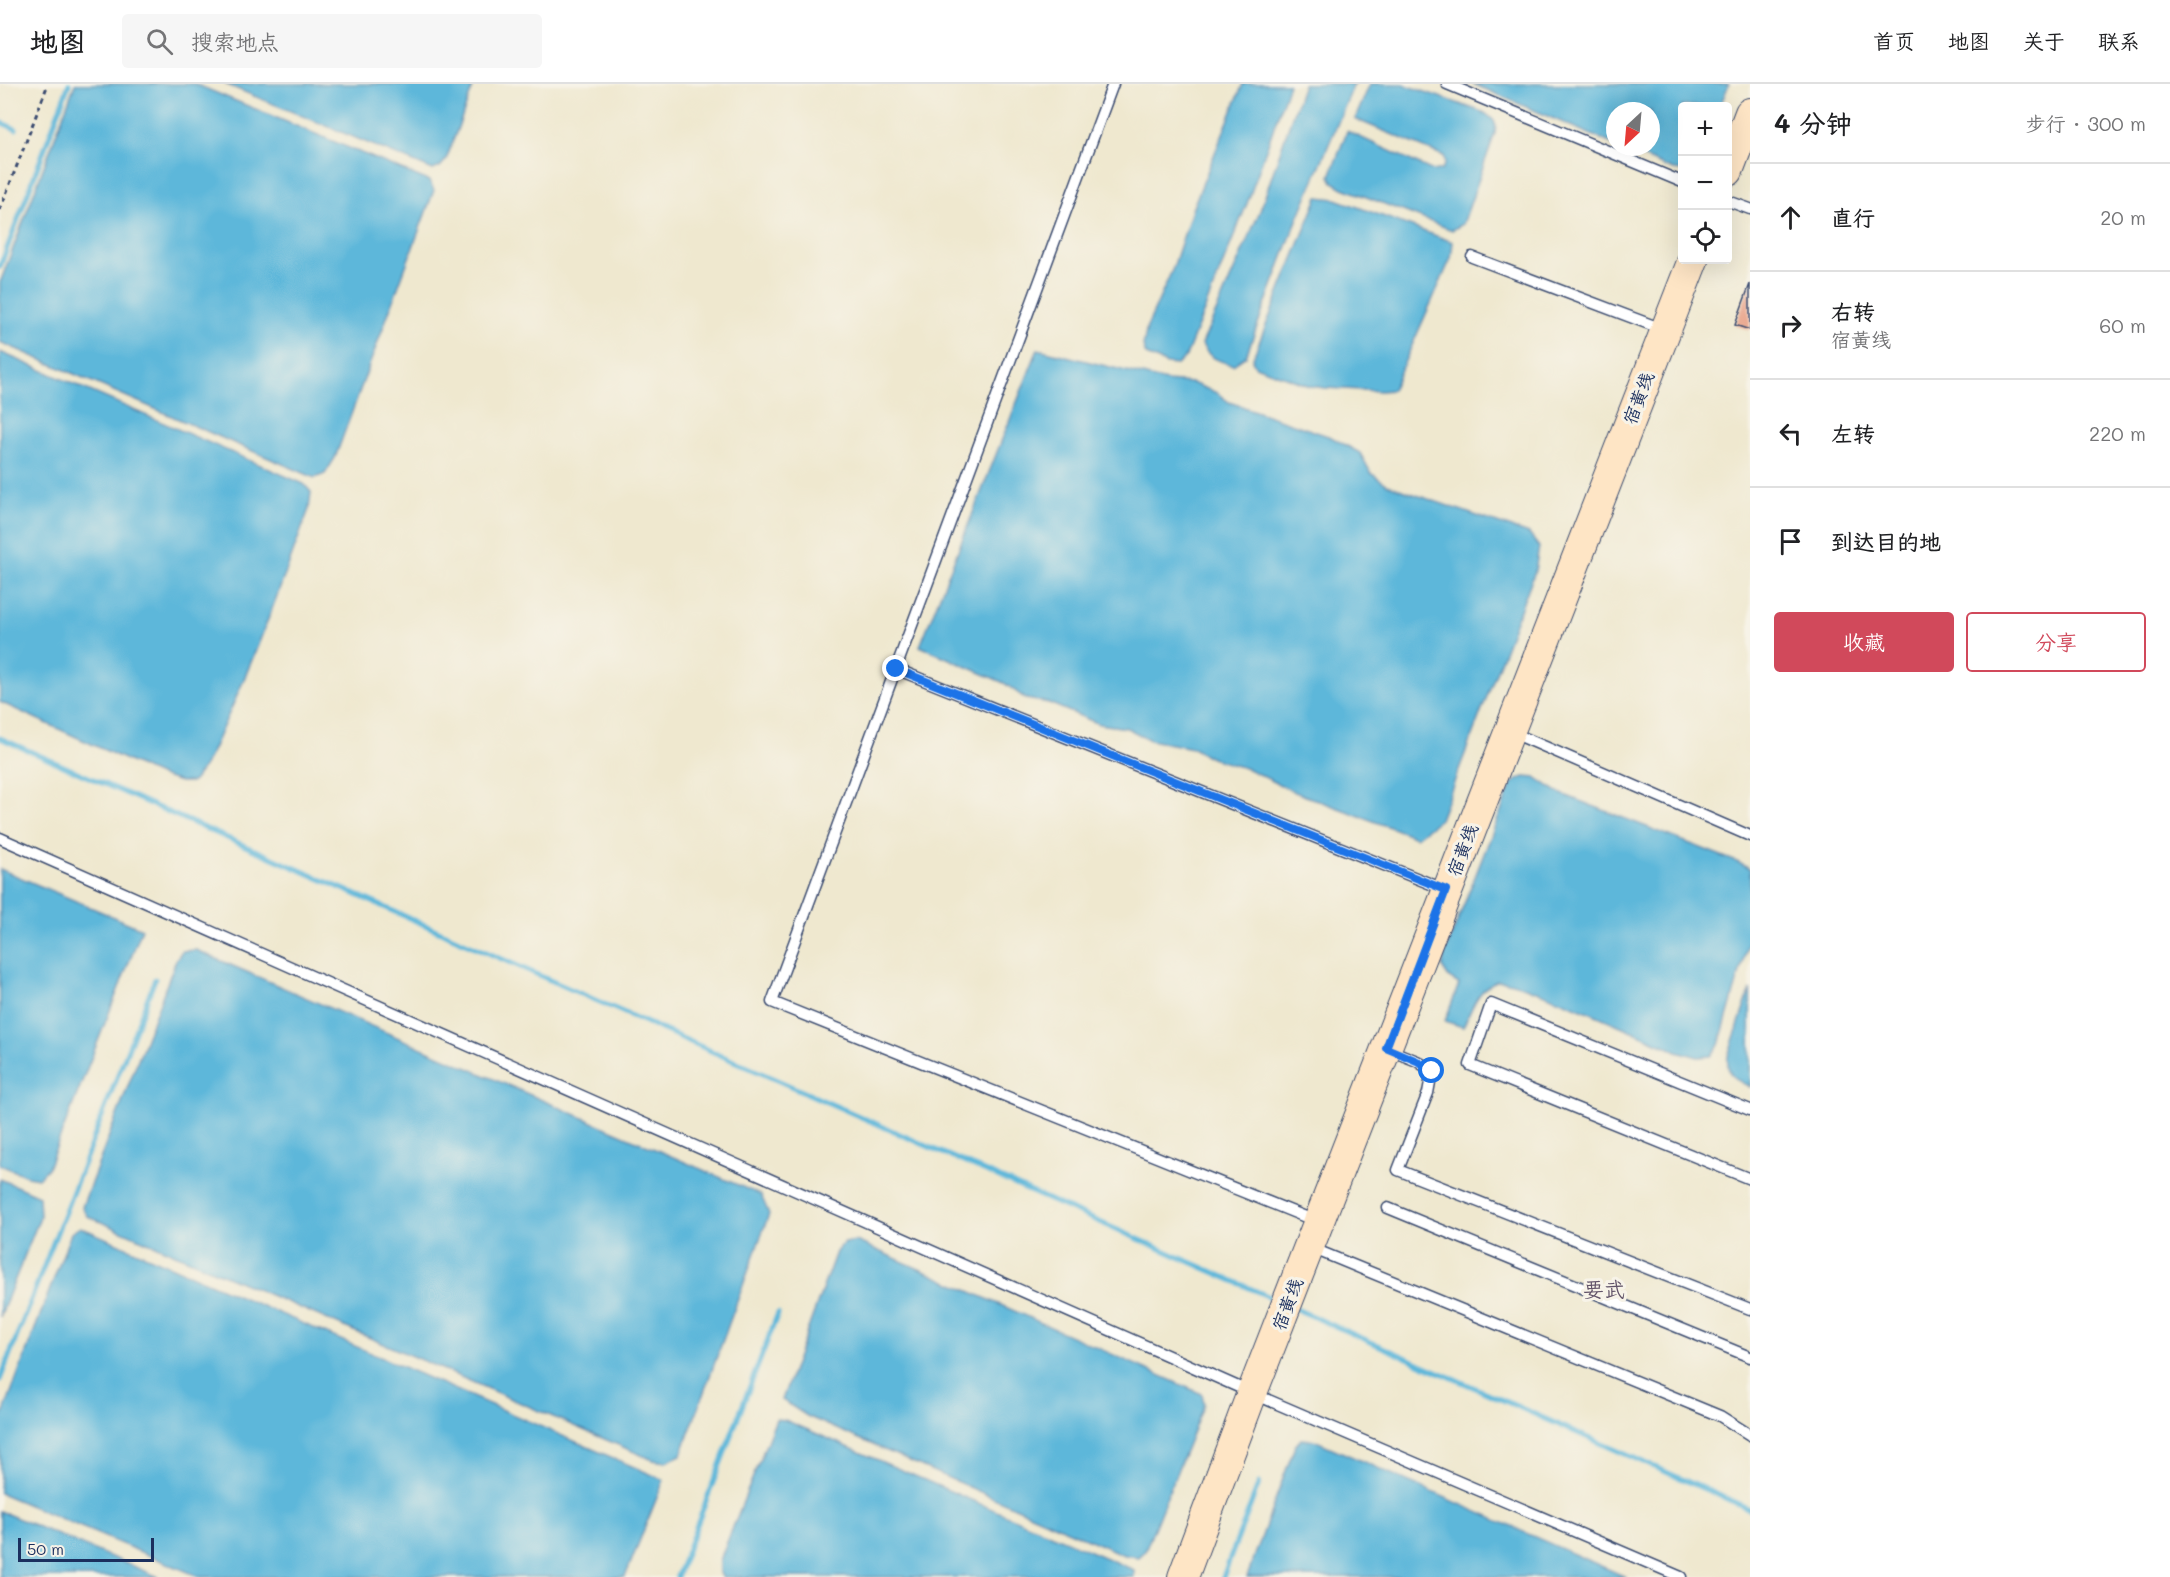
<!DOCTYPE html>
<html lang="zh">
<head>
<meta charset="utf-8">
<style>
  :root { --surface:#fff; --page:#f6f6f6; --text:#202124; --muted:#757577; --line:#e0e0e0; --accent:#d1495b }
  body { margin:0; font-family:Mali,"LXGW WenKai TC",sans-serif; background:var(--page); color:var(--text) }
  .controls { position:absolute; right:18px; top:18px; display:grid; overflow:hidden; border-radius:6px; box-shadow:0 6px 24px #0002 }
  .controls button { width:54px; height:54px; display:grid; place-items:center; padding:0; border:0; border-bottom:2px solid var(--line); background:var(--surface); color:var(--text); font:30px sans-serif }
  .compass { position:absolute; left:1606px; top:18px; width:54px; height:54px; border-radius:50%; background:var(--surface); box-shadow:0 6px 24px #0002; rotate:206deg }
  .scale { position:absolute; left:18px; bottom:15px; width:136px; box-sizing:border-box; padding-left:6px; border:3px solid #1b2f5e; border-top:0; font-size:16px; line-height:21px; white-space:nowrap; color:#1b2f5e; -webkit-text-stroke:4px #f7f3e8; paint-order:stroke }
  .stop { position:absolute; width:18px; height:18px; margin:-14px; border:4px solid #1a73e8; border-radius:50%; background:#fff }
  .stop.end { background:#1a73e8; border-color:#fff; box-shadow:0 2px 6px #0008 }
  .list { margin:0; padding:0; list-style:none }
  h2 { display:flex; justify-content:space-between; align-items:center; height:78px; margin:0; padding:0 24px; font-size:26px }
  h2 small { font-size:20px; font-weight:400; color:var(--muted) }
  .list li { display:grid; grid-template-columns:39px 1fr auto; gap:18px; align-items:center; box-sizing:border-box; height:108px; padding:0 24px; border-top:2px solid var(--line) }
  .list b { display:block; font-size:22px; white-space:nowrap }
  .list p { margin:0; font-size:20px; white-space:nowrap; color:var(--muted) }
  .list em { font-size:20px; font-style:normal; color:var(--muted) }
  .actions { display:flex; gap:12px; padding:18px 24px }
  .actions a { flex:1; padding:14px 0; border:2px solid var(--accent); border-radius:6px; text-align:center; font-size:21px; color:var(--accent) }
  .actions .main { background:var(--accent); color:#fff }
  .icon { flex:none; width:33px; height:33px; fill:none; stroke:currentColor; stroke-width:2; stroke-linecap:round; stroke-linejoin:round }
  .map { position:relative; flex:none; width:1750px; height:1493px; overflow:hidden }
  header { display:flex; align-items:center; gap:36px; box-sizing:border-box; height:84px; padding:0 30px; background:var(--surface); border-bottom:2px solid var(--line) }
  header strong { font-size:28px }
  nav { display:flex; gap:33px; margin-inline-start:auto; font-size:21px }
  .search { width:420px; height:54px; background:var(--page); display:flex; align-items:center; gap:15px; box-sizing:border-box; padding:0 21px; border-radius:6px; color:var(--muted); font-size:22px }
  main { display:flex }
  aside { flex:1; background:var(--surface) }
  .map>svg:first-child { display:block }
  .water { fill:#5db7da; stroke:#3c739c; stroke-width:1.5 }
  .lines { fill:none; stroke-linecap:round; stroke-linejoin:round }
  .stream { stroke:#5db7da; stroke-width:5 }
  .building { fill:#e6997e }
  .lane-casing { stroke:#3b4b6f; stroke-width:13 }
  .secondary-casing { stroke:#3b4b6f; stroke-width:32 }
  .path { stroke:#3b4b6f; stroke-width:3; stroke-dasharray:4.5 4.5; stroke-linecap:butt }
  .lane { stroke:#fff; stroke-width:10 }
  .secondary { stroke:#fee5c5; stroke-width:30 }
  .route { stroke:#1a73e8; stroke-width:8 }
  .labels { text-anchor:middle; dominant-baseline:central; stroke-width:6; stroke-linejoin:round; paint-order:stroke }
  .street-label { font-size:18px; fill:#1b2f5e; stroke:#f7f3e8 }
  .quarter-label { font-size:21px; fill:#625469; stroke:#f7f3e8 }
</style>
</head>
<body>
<header>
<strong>地图</strong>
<div class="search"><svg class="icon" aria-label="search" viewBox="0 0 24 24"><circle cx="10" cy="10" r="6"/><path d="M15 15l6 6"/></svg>搜索地点</div>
<nav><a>首页</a><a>地图</a><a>关于</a><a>联系</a></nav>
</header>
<main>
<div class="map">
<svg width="1750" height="1493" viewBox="0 0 1750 1493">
  <rect width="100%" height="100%" fill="#f7f3e8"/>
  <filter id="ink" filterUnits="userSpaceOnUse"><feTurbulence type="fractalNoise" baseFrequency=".0167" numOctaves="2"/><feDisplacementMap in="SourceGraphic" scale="12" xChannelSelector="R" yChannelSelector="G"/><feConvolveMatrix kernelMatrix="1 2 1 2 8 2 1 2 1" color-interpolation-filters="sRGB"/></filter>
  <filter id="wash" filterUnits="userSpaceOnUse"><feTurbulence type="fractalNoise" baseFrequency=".008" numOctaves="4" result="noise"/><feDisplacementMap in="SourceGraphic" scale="24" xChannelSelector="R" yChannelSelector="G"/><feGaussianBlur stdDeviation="1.35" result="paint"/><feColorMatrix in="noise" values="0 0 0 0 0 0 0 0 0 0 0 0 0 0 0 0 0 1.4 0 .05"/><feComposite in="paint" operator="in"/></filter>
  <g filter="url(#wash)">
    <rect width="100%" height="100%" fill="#efe8cf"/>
    <path class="water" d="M75,0H195L429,97L434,106L335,374L325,390L315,394L0,258V199Z
      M225,0H474L446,76L440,83L433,86Z
      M1243,0H1289L1248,117L1186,272L1177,281L1167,280L1146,271L1143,262L1147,243L1173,184L1193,123Z
      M1303,0H1354L1293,146L1246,272L1233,281C1219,277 1208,274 1202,260L1260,127Z
      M1370,0H1403L1485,29C1494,36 1497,38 1495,49L1463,140L1452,146L1343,104L1333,98L1330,92L1347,47L1433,87L1442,85L1445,79L1444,72L1355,35Z
      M1473,0H1729L1720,22H1682V87L1673,86L1620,63H1651V27H1615V61Z
      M1318,113L1336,115L1453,158L1451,174L1392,306L1381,307L1325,304L1310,302L1255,282L1252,276Z
      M1038,265L1166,297L1192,299L1217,309L1229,318L1331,353L1360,369L1371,389L1388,401L1529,450L1539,463L1535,487L1440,735L1416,753L1295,708L1248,685L1211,674L1193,664L1150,656L1127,644L1099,640L1049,619L1026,615L1004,599L920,562Z
      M0,268L304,400L311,408L309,425C283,496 258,566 227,634C217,655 208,681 192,698H180L161,692L0,618Z
      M1524,693L1536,694L1559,709L1737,778L1750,785V853L1719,961L1711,972L1698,973L1677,967C1651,956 1515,892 1497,897C1478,903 1471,927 1463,943L1445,937L1459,900L1449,894L1442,883L1446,866L1512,699Z
      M0,785L142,845L48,1084L38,1094L27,1092L0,1081Z
      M196,866L761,1111L769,1130L681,1371L666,1378L653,1376L87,1132L82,1123L176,876L182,867Z
      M1750,906V1003C1734,994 1726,993 1728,972Z
      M0,1095L39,1112L40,1133L0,1233Z
      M80,1143L664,1396L625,1493H200L0,1409V1338L71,1149Z
      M856,1157L1202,1310L1204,1320L1145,1467L1139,1473L1124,1471L807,1332L782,1316L836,1168L844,1159Z
      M776,1335L785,1336L1134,1486V1493H722L720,1489V1476Z
      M1301,1355L1314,1356L1626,1493H1247L1295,1362Z
      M0,1427L159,1493H0Z"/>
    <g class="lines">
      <path class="stream" d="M0,38L16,45
        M0,183L69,0
        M0,654L1279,1217
        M1296,1225L1750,1425
        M0,1296L155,895
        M677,1493L778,1229
        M1223,1493L1259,1399"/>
    </g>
    <g id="blocks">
      <path class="building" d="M1750,200V246L1735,241Z"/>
    </g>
  </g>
  <g filter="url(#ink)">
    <use href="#blocks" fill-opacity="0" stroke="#3b4b6f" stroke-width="1.5"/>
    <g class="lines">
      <defs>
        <path id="lane" d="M1113,0L772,918L1318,1138
          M1447,0L1682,98
          M1728,117L1750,125
          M1472,173L1665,246
          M896,585L1446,806
          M1511,648L1750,752
          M0,754L1252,1309L1681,1493
          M1387,965L1417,977L1432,987L1428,1009L1398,1086L1750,1225
          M1750,1026L1491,920L1470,981L1750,1095
          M1388,1124L1750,1273
          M1309,1163L1720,1332L1750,1351"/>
        <path id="secondary" d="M1728,87L1750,29
          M1183,1493L1252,1309L1693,176"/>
      </defs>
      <use href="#lane" class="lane-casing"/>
      <use href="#secondary" class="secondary-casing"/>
      <path class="path" d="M0,126L48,0"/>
      <use href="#lane" class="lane"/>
      <use href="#secondary" class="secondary"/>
    </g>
  </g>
  <g class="lines" filter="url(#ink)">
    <path class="route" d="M896,585L1446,806L1386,964L1417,977L1432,987"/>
  </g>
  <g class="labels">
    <g class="street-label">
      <text transform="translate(1638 314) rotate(-69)">宿黄线</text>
      <text transform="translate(1462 766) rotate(-69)">宿黄线</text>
      <text transform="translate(1287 1220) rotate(-69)">宿黄线</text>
    </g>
    <g class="quarter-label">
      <text x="1604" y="1204">要武</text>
    </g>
  </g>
</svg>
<div class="controls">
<button>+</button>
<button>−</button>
<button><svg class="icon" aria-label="locate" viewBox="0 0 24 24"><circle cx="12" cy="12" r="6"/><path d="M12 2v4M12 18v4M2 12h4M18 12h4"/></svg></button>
</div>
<svg class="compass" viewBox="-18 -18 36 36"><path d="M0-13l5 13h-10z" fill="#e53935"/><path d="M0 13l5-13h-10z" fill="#757577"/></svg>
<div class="scale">50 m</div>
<div class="stop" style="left:1432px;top:987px"></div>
<div class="stop end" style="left:896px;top:585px"></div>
</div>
<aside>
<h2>4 分钟<small>步行 · 300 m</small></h2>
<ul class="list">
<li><svg class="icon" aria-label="ahead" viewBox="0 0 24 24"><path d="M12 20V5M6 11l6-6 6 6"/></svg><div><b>直行</b></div><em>20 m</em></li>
<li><svg class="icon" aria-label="right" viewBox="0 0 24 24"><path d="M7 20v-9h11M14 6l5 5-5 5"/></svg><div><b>右转</b><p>宿黄线</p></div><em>60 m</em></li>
<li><svg class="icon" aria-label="left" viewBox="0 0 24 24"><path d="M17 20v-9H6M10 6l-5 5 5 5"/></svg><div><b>左转</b></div><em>220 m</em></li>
<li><svg class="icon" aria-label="arrive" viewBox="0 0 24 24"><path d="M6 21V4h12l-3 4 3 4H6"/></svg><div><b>到达目的地</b></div></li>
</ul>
<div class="actions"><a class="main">收藏</a><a>分享</a></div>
</aside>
</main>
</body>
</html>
